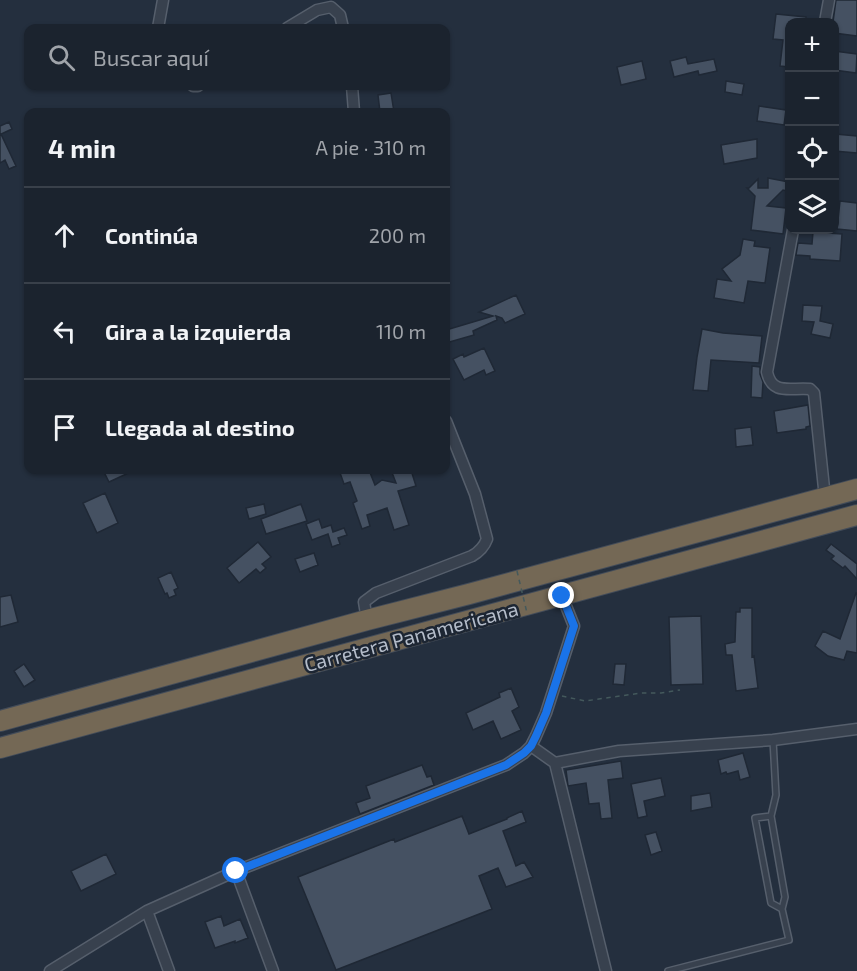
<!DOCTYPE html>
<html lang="es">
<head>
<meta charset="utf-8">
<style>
  :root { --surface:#1b232e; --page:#242b36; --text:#f1f3f6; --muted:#a0a4aa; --line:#39404a }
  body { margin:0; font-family:"Exo 2",sans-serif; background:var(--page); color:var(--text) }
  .controls { position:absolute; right:18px; top:18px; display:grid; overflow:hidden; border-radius:12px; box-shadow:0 2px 4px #0004 }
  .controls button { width:54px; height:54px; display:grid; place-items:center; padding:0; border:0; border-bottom:2px solid var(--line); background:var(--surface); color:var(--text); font:30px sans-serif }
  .stop { position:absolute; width:18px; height:18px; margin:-14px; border:4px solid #1a73e8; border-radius:50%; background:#fff }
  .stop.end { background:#1a73e8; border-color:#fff; box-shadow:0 2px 6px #0008 }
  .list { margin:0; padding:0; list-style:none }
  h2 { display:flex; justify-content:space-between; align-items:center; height:78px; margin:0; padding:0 24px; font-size:26px }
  h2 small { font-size:20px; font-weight:400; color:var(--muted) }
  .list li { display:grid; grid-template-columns:39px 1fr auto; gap:18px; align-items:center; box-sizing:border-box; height:96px; padding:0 24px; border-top:2px solid var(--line) }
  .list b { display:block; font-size:22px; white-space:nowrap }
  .list em { font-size:20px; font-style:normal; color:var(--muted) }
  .icon { flex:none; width:33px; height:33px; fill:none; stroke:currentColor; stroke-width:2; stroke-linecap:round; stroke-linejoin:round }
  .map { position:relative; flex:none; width:857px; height:971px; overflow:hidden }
  .search { position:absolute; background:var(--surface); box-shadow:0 2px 4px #0004; left:24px; top:24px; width:426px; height:66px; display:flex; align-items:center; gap:15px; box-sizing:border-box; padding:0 21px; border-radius:12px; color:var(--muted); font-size:22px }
  .panel { position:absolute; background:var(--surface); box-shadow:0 2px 4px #0004; left:24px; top:108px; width:426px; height:366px; border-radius:12px }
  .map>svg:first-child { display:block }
  .building { fill:#455162; stroke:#1f2835; stroke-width:1.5 }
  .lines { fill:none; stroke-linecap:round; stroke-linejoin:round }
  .lane-casing { stroke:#565f6c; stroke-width:8 }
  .street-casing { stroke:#565f6c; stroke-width:13 }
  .highway-casing { stroke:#434c59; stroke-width:22 }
  .path { stroke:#44595c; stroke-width:1.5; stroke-dasharray:4.5 4.5; stroke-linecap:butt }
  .lane { stroke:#38414e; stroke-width:5 }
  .street { stroke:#38414e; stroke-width:10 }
  .highway { stroke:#746855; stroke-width:20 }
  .path-bridge { stroke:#44595c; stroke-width:1.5; stroke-dasharray:4.5 4.5; stroke-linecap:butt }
  .route { stroke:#1a73e8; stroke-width:8 }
  .labels { text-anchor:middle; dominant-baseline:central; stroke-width:5; stroke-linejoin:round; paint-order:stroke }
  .street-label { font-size:20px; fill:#b4bcc9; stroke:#1d2633 }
</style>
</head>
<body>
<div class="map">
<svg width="857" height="971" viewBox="0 0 857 971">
  <rect width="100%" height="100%" fill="#242f3e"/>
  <path class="building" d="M836,0H857V36L834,33V22H833Z
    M776,14L806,17V22H789V67L780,66L783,40L773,39Z
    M834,51L857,54L856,73L834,70Z
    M686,57L688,64L714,59L717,71L699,75L698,71L674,77L670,61Z
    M642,61L646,79L621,85L617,67Z
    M726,81L744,84L742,95L725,92Z
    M391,93L394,112H380L378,95Z
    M759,106L786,110L784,125L757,121Z
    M9,122L12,129L1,134L16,166L9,169L5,160L0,163V126Z
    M835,134L857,136V153L834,151Z
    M757,139V158L724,164L721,145Z
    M768,178L789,182L787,191L783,190L767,206L786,208L783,234L751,230L755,196L747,188H749L758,179V188H768Z
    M840,201L857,203V231L837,229Z
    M813,232L842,234L840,261L810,259V256L796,255L798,243L812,244Z
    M743,239L755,241L754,246L770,248L765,283L748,281L744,303L714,298L717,279L731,281L722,269L740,255Z
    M516,295L525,314L505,323L502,318L496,316L497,320L473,331L474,335L446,343V330L493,316L479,312Z
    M803,305L822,306L820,321L833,324L830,338L811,334L814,322L802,321Z
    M702,329L723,333L762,336L759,363L711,360L708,391L693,390L697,357Z
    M484,348L495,371L486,375L484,370L464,380L453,359L463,354L464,357Z
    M752,366L760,367V374L763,382L762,398L751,397Z
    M808,405L810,426L806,427V429L777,433L774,411Z
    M751,427L753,445L736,447L735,429Z
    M103,470H135L109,482Z
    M339,470H369L375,485L382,480L396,483L391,470H411L416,486L398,491L409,525L394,530L387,508L367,515L370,526L362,529L353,503L357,501L350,482L344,484Z
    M105,493L118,523L97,533L83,503Z
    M264,504L266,514L249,519L246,508Z
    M301,504L307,521L266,534L261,519Z
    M319,519L322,528L331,525L333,532L344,528L347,535L338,538L340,544L332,547L328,534L312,540L306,524Z
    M258,542L271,557L262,564L266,568L260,573L256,569L239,583L227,568Z
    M831,544L857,564V579L845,566L843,568L831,559L834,556L826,550Z
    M314,553L318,565L300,572L295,559Z
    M171,572L178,588L174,590L176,595L169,598L167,593L165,594L158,578Z
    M856,593H857V653L847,651L844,660L828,656L815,646L823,631L840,639Z
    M11,595L18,622L0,627V597Z
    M740,608H752V657L754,656L758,688L736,691L732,655H726L725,644L735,642L736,612H740Z
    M701,616L703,684L671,685L669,617Z
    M24,664L35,680L24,687L14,671Z
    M615,664H626L624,685L613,684Z
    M511,688L519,707L512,711L521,730L501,739L493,721L473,730L466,713L500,697L499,693Z
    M743,753L750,777L740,780L738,771L727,774L726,772L721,774L718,760Z
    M621,761L623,778L608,780L612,818L601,819L599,803L589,804L586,783L568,786L566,770Z
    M422,765L427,777L431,776L434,785L360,814L356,803L370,798L366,786Z
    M661,778L665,796L644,801L647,816L638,818L631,784Z
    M710,793L712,807L691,811V796Z
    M522,811L526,822L503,831L516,866L524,862L533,877L506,887L498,868L479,876L492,909L336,970L298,877L394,839L395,842L462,816L469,834L507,819V818Z
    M656,832L662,851L651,855L645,835Z
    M106,854L116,874L81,891L71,871Z
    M221,916L224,926L240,919L248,938L235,943V941L215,948L205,922Z"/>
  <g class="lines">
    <defs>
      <path id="lane" d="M771,816L755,818L771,903L782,909
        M668,971L789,940L782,909L785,897L771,816L776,795L773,740"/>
      <path id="street" d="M825,22L829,0
        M158,28L163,0
        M287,28L317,10L331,7L340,15L343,28
        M193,86H198
        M352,86L354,112
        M793,230L767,372C772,396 791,387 810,389L814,393L825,498
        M367,620L364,602L376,593L472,556C479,552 484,547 487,539L475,494L446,421
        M531,746L555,763L606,971
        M555,763L619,751L773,740L857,729
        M236,871L273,971
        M147,911L169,971
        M50,971L147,911L236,871L506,765L524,753L531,746L536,736L546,713L574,626L562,596"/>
      <path id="highway" d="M0,721L367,620L469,594L857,489
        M0,748L857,515"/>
    </defs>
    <use href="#lane" class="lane-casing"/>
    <use href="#street" class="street-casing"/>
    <use href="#highway" class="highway-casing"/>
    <path class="path" d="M562,696L585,701L641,693H661L680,690"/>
    <use href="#lane" class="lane"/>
    <use href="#street" class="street"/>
    <use href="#highway" class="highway"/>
    <path class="path-bridge" d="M517,571L527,613"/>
  </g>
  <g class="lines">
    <path class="route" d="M236,871L506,765L524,753L531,746L536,736L546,713L574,626L562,596"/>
  </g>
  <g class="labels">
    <g class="street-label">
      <text transform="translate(411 636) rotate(-15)">Carretera Panamericana</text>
    </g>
  </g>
</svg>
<div class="controls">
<button>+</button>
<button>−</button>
<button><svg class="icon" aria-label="locate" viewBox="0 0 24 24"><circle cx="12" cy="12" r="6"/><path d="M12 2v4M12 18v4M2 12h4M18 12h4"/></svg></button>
<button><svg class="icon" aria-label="layers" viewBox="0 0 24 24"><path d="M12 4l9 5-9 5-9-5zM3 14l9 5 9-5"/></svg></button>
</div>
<div class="stop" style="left:236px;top:871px"></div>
<div class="stop end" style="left:562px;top:596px"></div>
<div class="search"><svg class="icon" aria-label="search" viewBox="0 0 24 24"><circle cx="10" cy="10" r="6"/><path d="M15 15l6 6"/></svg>Buscar aquí</div>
<section class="panel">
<h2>4 min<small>A pie · 310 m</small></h2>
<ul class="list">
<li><svg class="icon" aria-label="ahead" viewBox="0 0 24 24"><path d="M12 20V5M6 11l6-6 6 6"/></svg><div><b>Continúa</b></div><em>200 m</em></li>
<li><svg class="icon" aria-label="left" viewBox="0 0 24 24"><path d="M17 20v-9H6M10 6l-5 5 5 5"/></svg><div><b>Gira a la izquierda</b></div><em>110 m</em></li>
<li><svg class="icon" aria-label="arrive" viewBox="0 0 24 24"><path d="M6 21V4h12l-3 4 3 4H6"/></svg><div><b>Llegada al destino</b></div></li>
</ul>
</section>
</div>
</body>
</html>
